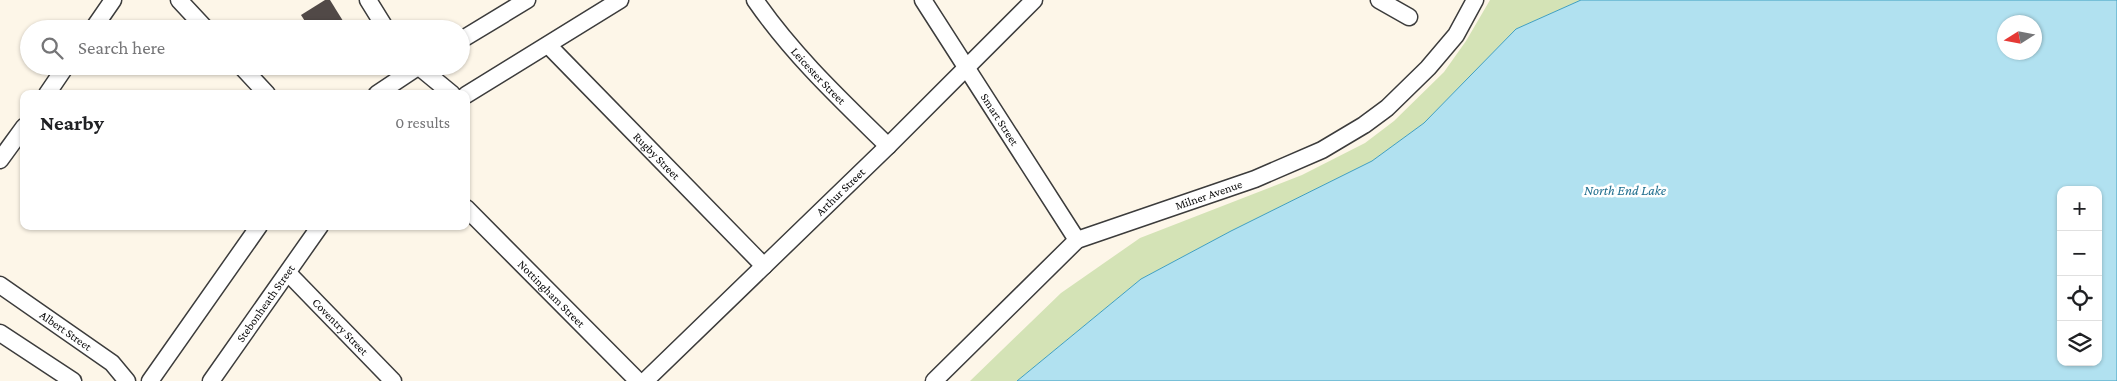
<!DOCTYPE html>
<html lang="en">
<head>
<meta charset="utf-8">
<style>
  :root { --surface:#fff; --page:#f2f2f2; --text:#202124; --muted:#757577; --line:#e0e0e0 }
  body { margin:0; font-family:"Crimson Pro",serif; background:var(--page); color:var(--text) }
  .controls { position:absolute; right:15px; bottom:15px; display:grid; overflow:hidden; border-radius:10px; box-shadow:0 1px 4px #0004 }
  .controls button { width:45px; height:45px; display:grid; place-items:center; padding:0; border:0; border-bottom:1px solid var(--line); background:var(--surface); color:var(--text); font:25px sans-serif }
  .compass { position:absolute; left:1997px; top:15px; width:45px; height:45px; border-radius:50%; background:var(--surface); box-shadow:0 1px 4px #0004; rotate:259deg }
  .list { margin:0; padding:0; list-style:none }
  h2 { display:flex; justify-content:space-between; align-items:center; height:65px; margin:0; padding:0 20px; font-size:21px }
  h2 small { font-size:16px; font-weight:400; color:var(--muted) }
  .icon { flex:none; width:28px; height:28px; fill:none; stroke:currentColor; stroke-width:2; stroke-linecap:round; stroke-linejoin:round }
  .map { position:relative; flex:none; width:2117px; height:381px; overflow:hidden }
  .search { position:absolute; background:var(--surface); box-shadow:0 1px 4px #0004; left:20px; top:20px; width:450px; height:55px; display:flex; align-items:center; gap:12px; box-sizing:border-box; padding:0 18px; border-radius:28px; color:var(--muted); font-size:19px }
  .panel { position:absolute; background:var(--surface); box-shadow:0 1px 4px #0004; left:20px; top:90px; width:450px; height:140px; border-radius:10px }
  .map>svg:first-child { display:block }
  .green { fill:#d4e3b6 }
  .water { fill:#b1e1f0; stroke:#3f9fc0; fill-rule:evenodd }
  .building { fill:#514947 }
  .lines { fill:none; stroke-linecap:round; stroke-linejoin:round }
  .street-casing { stroke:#3c3c3c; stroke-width:19 }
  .street { stroke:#fff; stroke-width:16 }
  .labels { text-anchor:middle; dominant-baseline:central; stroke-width:5; stroke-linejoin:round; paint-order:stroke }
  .street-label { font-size:12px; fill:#090909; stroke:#fff }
  .water-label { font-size:14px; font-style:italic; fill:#1f6e8e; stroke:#fff }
</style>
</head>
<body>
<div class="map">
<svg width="2117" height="381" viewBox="0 0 2117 381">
  <rect width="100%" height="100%" fill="#fdf6e8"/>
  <path class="green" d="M1490,0H1581L1516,29L1424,123L1372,161L1231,231L1141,279L1017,381H970L1061,293L1140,238L1302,175L1365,143L1394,121L1444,72L1466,41Z"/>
  <path class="water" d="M1581,0H2117V381H1017L1141,279L1231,231L1372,161L1424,123L1516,29ZM2004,22H2034V52H2004ZM2061,190H2098V362H2061Z"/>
  <path class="building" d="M325,0H330L348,29H310L301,15Z"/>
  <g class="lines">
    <defs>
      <g id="street">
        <path d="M179,0L206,29"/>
        <path d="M368,0L386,29"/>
        <path id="s1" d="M755,0C793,55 840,99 888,146"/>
        <path id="s2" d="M923,0L1077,240"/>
        <path d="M1379,0L1409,17"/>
        <path d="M93,29L113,0"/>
        <path d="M461,40L527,0"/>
        <path id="s3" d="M549,46L764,266"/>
        <path d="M241,66L267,94"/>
        <path d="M418,66L452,94"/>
        <path d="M47,94L66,66"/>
        <path d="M377,94L419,66"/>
        <path d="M466,95L620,0"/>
        <path d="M0,160L24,127"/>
        <path id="s4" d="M466,208L638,381"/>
        <path id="s5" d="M288,273L393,381"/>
        <path id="s6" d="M0,285L112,363L127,381"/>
        <path d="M0,333L73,381"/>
        <path d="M150,381L259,226"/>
        <path id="s7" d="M211,381L320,226"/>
        <path id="s8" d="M645,381L888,146L1034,0"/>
        <path id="s9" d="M934,381L1077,240L1255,179L1322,150L1364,125L1387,108L1428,68L1456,35L1475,0"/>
      </g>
    </defs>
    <use href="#street" class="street-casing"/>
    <use href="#street" class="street"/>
  </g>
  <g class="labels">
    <g class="street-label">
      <text stroke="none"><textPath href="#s1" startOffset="99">Leicester Street</textPath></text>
      <text stroke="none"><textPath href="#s2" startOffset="142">Smart Street</textPath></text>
      <text stroke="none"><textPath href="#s3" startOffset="154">Rugby Street</textPath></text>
      <text stroke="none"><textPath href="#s8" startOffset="272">Arthur Street</textPath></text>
      <text stroke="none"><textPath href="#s9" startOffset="340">Milner Avenue</textPath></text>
      <text stroke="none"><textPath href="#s4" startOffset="121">Nottingham Street</textPath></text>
      <text stroke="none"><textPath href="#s7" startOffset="95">Stebonheath Street</textPath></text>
      <text stroke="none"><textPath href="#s5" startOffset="75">Coventry Street</textPath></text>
      <text stroke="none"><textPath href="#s6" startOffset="80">Albert Street</textPath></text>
    </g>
    <g class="water-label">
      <text x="1625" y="190">North End Lake</text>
    </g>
  </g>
</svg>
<div class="controls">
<button>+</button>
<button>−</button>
<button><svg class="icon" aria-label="locate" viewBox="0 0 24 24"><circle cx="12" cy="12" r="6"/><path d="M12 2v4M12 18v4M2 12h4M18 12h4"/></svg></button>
<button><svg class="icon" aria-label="layers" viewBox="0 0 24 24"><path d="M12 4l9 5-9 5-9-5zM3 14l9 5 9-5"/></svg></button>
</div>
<svg class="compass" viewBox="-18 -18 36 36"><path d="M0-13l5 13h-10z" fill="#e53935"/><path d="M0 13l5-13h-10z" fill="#757577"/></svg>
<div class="search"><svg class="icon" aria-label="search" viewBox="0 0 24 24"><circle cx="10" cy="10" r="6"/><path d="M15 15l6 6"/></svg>Search here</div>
<section class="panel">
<h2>Nearby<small>0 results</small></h2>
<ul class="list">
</ul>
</section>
</div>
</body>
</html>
